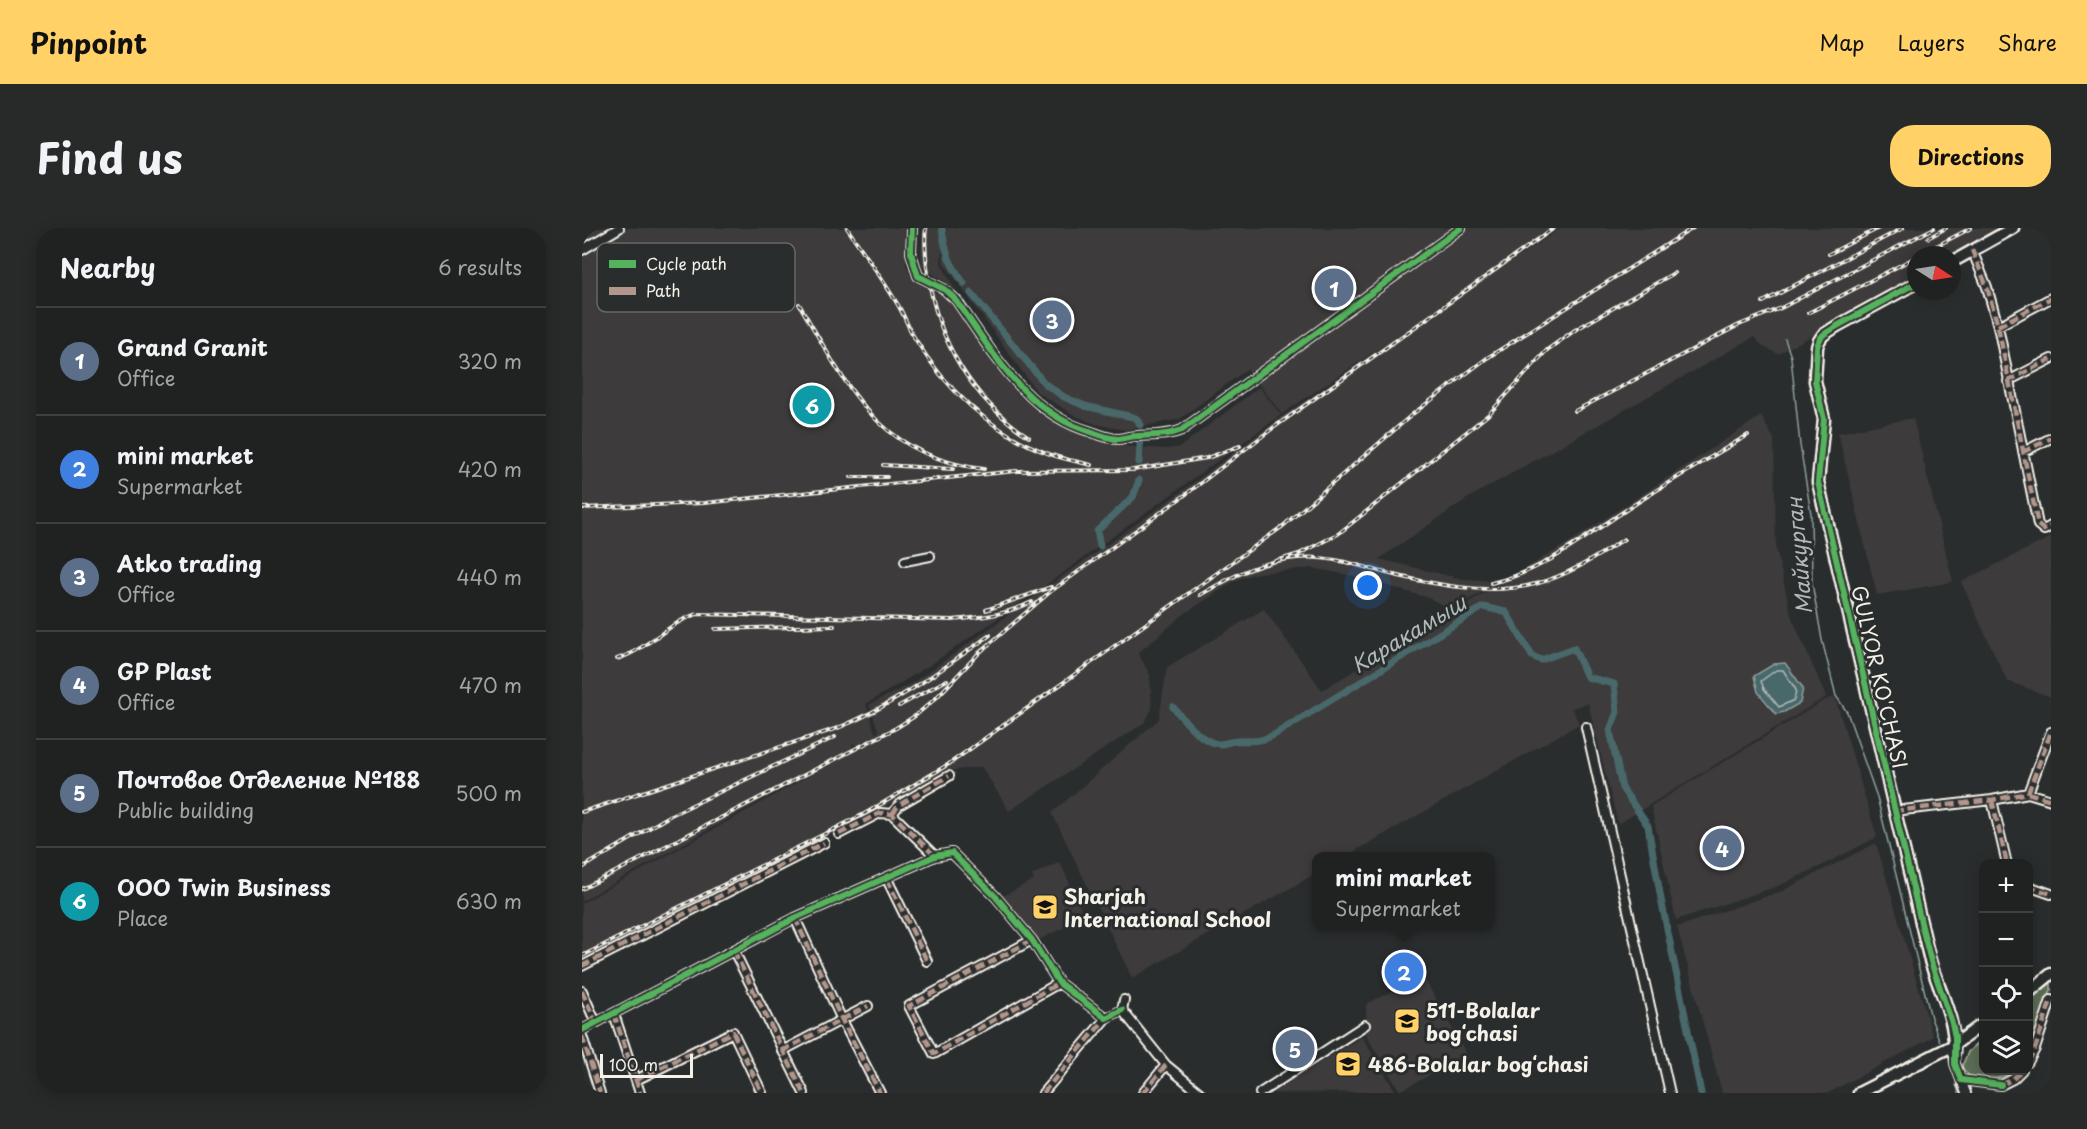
<!DOCTYPE html>
<html lang="en">
<head>
<meta charset="utf-8">
<style>
  :root { --surface:#202222; --page:#282a2a; --text:#f1f3f6; --muted:#a2a4a5; --line:#3d3f40; --accent:#ffd166 }
  body { margin:0; font-family:"Playpen Sans",sans-serif; background:var(--page); color:var(--text) }
  .controls { position:absolute; right:18px; bottom:18px; display:grid; overflow:hidden; border-radius:12px; box-shadow:0 3px 15px #0003 }
  .controls button { width:54px; height:54px; display:grid; place-items:center; padding:0; border:0; border-bottom:2px solid var(--line); background:var(--surface); color:var(--text); font:30px sans-serif }
  .compass { position:absolute; left:1325px; top:18px; width:54px; height:54px; border-radius:50%; background:var(--surface); box-shadow:0 3px 15px #0003; rotate:102deg }
  .scale { position:absolute; left:18px; bottom:15px; width:93px; box-sizing:border-box; padding-left:6px; border:3px solid #f4f1e8; border-top:0; font-size:16px; line-height:21px; white-space:nowrap; color:#f4f1e8; -webkit-text-stroke:4px #2a2d2e; paint-order:stroke }
  .you { position:absolute; left:786px; top:358px; width:21px; height:21px; margin:-15px; border:4px solid #fff; border-radius:50%; background:#1a73e8; box-shadow:0 0 0 9px #1a73e833 }
  .badge { display:grid; place-items:center; width:39px; height:39px; border-radius:50%; background:var(--accent); color:#fff; font-size:20px; font-weight:700 }
  .pin { position:absolute; translate:-50% -50%; border:3px solid #fff; box-shadow:0 2px 6px #0006 }
  .popup { position:absolute; left:730px; top:624px; width:183px; height:78px; box-sizing:border-box; display:grid; place-content:center; border-radius:12px; background:var(--surface); filter:drop-shadow(0 2px 4px #0005); font-size:20px; white-space:nowrap; color:var(--muted) }
  .popup b { font-size:22px; color:var(--text) }
  .popup::after { content:''; position:absolute; left:50%; top:100%; margin-left:-12px; border:12px solid transparent; border-top-color:var(--surface) }
  .list { margin:0; padding:0; list-style:none }
  h2 { display:flex; justify-content:space-between; align-items:center; height:78px; margin:0; padding:0 24px; font-size:26px }
  h2 small { font-size:20px; font-weight:400; color:var(--muted) }
  .list li { display:grid; grid-template-columns:39px 1fr auto; gap:18px; align-items:center; box-sizing:border-box; height:108px; padding:0 24px; border-top:2px solid var(--line) }
  .list b { display:block; font-size:22px; white-space:nowrap }
  .list p { margin:0; font-size:20px; white-space:nowrap; color:var(--muted) }
  .list em { font-size:20px; font-style:normal; color:var(--muted) }
  .icon { flex:none; width:33px; height:33px; fill:none; stroke:currentColor; stroke-width:2; stroke-linecap:round; stroke-linejoin:round }
  .map { position:relative; flex:none; width:1469px; height:865px; overflow:hidden; border-radius:24px }
  header { display:flex; align-items:center; gap:36px; box-sizing:border-box; height:84px; padding:0 30px; background:var(--accent); color:#111 }
  header strong { font-size:28px }
  nav { display:flex; gap:33px; margin-inline-start:auto; font-size:21px }
  .intro { display:flex; align-items:center; justify-content:space-between; box-sizing:border-box; height:144px; padding:0 36px }
  h1 { margin:0; font-size:42px }
  .button { padding:15px 27px; border-radius:24px; background:var(--accent); color:#111; font-size:21px; font-weight:700 }
  main { display:flex; gap:36px; padding:0 36px }
  aside { flex:1; background:var(--surface); border-radius:24px; box-shadow:0 3px 15px #0003 }
  .map>svg:first-child { display:block }
  .built { fill:#3e3a3b }
  .green { fill:#5b6c56; stroke:#a8ae9f; stroke-width:1.5 }
  .water { fill:#4a686b; stroke:#8e9f9d; stroke-width:1.5 }
  .lines { fill:none; stroke-linecap:round; stroke-linejoin:round }
  .shore { stroke:#b0bab6; stroke-width:1.5 }
  .stream { stroke:#8e9f9d; stroke-width:1.5 }
  .canal { stroke:#4a686b; stroke-width:7 }
  .street-casing { stroke:#f4f1e8; stroke-width:12 }
  .secondary-casing { stroke:#f4f1e8; stroke-width:15 }
  .street { stroke:#2a2d2e; stroke-width:8 }
  .secondary { stroke:#2a2d2e; stroke-width:10 }
  .rail-casing { stroke:#f4f1e8; stroke-width:4 }
  .rail { stroke:#2a2d2e; stroke-width:1.5; stroke-dasharray:4.5; stroke-linecap:butt }
  .quiet { stroke:#b2968c; stroke-width:4.5; stroke-dasharray:9 4.5; stroke-linecap:butt }
  .cycleway-casing { stroke:#2a2d2e; stroke-width:10 }
  .cycleway { stroke:#56b35d; stroke-width:6 }
  .labels { text-anchor:middle; dominant-baseline:central; stroke-width:6; stroke-linejoin:round; paint-order:stroke }
  .street-label { font-size:20px; fill:#f4f1e8; stroke:#2a2d2e }
  .poi-label { font-size:20px; font-weight:bold; fill:#f4f1e8; stroke:#2a2d2e; text-anchor:start }
  .water-label { font-size:21px; font-style:italic; fill:#b0bab6; stroke:#2a2d2e }
  .key { fill:#2a2d2e; stroke:#676866; stroke-width:1.5 }
  .key-label { font-size:16px; fill:#f4f1e8 }
</style>
</head>
<body>
<header>
<strong>Pinpoint</strong>
<nav><a>Map</a><a>Layers</a><a>Share</a></nav>
</header>
<div class="intro"><h1>Find us</h1><a class="button">Directions</a></div>
<main>
<aside>
<h2>Nearby<small>6 results</small></h2>
<ul class="list">
<li><span class="badge" style="background:#5c6f8a">1</span><div><b>Grand Granit</b><p>Office</p></div><em>320 m</em></li>
<li><span class="badge" style="background:#3f7fe0">2</span><div><b>mini market</b><p>Supermarket</p></div><em>420 m</em></li>
<li><span class="badge" style="background:#5c6f8a">3</span><div><b>Atko trading</b><p>Office</p></div><em>440 m</em></li>
<li><span class="badge" style="background:#5c6f8a">4</span><div><b>GP Plast</b><p>Office</p></div><em>470 m</em></li>
<li><span class="badge" style="background:#5c6f8a">5</span><div><b>Почтовое Отделение №188</b><p>Public building</p></div><em>500 m</em></li>
<li><span class="badge" style="background:#0f9aa8">6</span><div><b>ООО Twin Business</b><p>Place</p></div><em>630 m</em></li>
</ul>
</aside>
<div class="map">
<svg width="1469" height="865" viewBox="0 0 1469 865">
  <rect width="100%" height="100%" fill="#2a2d2e"/>
  <filter id="ink" filterUnits="userSpaceOnUse"><feTurbulence type="fractalNoise" baseFrequency=".0167" numOctaves="2"/><feDisplacementMap in="SourceGraphic" scale="12" xChannelSelector="R" yChannelSelector="G"/><feConvolveMatrix kernelMatrix="1 2 1 2 8 2 1 2 1" color-interpolation-filters="sRGB"/></filter>
  <g filter="url(#ink)">
    <path class="built" d="M0,0H322L324,37L331,52L364,70L387,99L436,167L462,188L487,200L538,218L585,221L598,219L677,159L699,187L453,365L345,439L284,476L293,505L297,504L287,477L332,454L603,261L701,188L979,0H1429L1370,32V27H1334V51L1196,126L1182,119L1172,109L886,270L797,331L880,351L920,353L869,382L847,370L772,348L730,340L676,345L654,352L602,386L556,425L568,447L570,481L562,495L427,583L400,539L367,543L293,584L0,731V675L275,521L270,514L271,521L0,673Z
      M341,0H362L359,35L372,60L340,39L339,26Z
      M365,0H977L700,186L665,141L598,191L543,202L513,196L492,187L455,164L361,34Z
      M1179,188L1192,211L1194,321L1209,387L1244,469L1036,596L1006,475L990,480L997,496L764,628H735V645L550,750L470,585L577,491L585,439L682,381L740,462L991,312Z
      M1331,190L1371,354L1295,367L1256,205Z
      M1469,309V469L1425,453L1379,354Z
      M1253,469L1295,609L1243,636L1196,658L1094,692L1069,578L1243,472Z
      M1294,615L1351,809L1246,865H1140L1095,699L1200,663Z
      M478,634L503,690L454,713L419,669L452,652L450,647Z
      M841,748L885,827L818,863L785,809L784,776Z
      M780,809L814,864L693,865L692,863Z"/>
    <path class="green" d="M1469,754V762L1447,823V773Z
      M1401,810L1402,842L1432,843C1415,853 1390,860 1380,838L1386,824Z"/>
    <path class="water" d="M1203,435L1221,460L1218,475L1202,484L1194,486L1176,464L1172,448L1192,436Z"/>
    <g class="lines">
      <path class="shore" d="M1194,442H1201L1214,462L1212,472L1197,479L1182,461L1179,453Z"/>
      <path class="stream" d="M1203,111L1209,129L1218,217L1229,286L1230,355L1240,412L1254,468L1265,484L1295,569L1349,790L1358,814
        M1374,857L1377,865"/>
      <path class="canal" d="M360,0C363,24 367,35 382,55
        M389,65L463,156L482,169L503,178L551,189L555,191L558,197
        M557,234L558,217
        M518,318L515,303L551,269L557,252
        M591,479C602,492 620,515 637,516C643,516 649,513 655,513C672,512 675,515 692,507L901,379L924,384L950,428L959,432L992,420L1005,449L1032,456L1035,484L1028,502L1040,560L1066,598L1079,671L1119,865"/>
      <defs>
        <path id="street" d="M330,0L329,25L336,48L362,61L374,72C411,124 444,186 510,204C518,207 528,211 537,211C543,210 549,208 555,208C570,207 586,208 600,202L879,0
          M0,22L37,0
          M1390,22L1405,59L1416,98L1456,297L1462,302L1469,298
          M1416,98L1469,70
          M1426,153L1469,131
          M1441,224L1469,210
          M323,333L348,328
          M1004,499L1088,865
          M1446,565L1469,504
          M1410,572L1425,636
          M1312,583L1410,572L1446,565L1469,572
          M310,586L317,577L367,548
          M257,606L298,585L310,586L353,628
          M305,651L345,733
          M1446,658L1469,666
          M213,690L260,792L298,865
          M450,712L327,778L352,826L477,755
          M152,723L222,865
          M0,738L242,615
          M0,763L14,795
          M540,782L584,837L618,865
          M540,782L542,772
          M32,786L58,865
          M0,802L213,690L353,628L370,625L414,669L450,712L477,755L524,790L540,782
          M0,808L18,865
          M200,823L286,778
          M1372,825L1373,836L1379,852L1419,857
          M1446,834L1453,821L1469,772
          M54,852L151,804L180,865
          M1379,852L1384,865
          M1419,857L1431,851L1440,842
          M461,865L524,790
          M561,865L584,837
          M678,865L783,797"/>
        <path id="secondary" d="M1370,34L1431,0
          M1334,55L1255,98L1241,107L1237,113L1235,119L1233,153L1242,191L1236,254L1341,703C1344,715 1346,727 1350,739C1360,768 1374,794 1372,825
          M1446,765L1469,746
          M1277,865L1372,817L1402,795"/>
      </defs>
      <use href="#street" class="street-casing"/>
      <use href="#secondary" class="secondary-casing"/>
      <use href="#street" class="street"/>
      <use href="#secondary" class="secondary"/>
      <defs>
        <path id="rail" d="M265,0C282,25 300,50 316,77C322,87 326,99 332,109C363,161 409,204 465,225C479,231 494,233 509,237
          M344,0C342,15 344,31 346,46C355,112 390,172 447,209
          M1346,10L1364,0
          M1247,26L1297,0
          M1337,27L1389,0
          M1181,74L1321,0
          M217,76C266,159 295,228 402,241
          M1226,85L1334,29
          M993,183L1157,97L1199,80L1352,0
          M301,237L371,241
          M269,249H305
          M0,280L122,275L434,243L551,242L625,230L658,218
          M694,333L717,326L756,306L907,186L965,122L993,102L1092,45
          M909,355C960,344 998,312 1041,284C1081,257 1124,232 1166,207
          M618,367C649,349 678,333 715,330C745,327 775,337 804,345C849,356 907,368 953,356C986,348 1014,329 1042,311
          M404,382L469,359
          M133,401L252,398
          M35,431C66,421 86,395 115,386L371,392C401,389 423,387 450,374
          M317,478L365,452
          M0,584L256,500C312,477 359,442 408,407
          M0,640L89,587L253,509
          M0,661L314,500L333,488L354,470L397,425L468,364L603,267L691,200L972,0
          M0,728L284,585L367,536L701,298L832,185L905,130L1111,0"/>
      </defs>
      <use href="#rail" class="rail-casing"/>
      <use href="#rail" class="rail"/>
      <path class="quiet" d="M1390,22L1405,59L1416,98L1456,297L1462,302L1469,298
        M1416,98L1469,70
        M1426,153L1469,131
        M1441,224L1469,210
        M1446,565L1469,504
        M1410,572L1425,636
        M1312,583L1410,572L1446,565L1469,572
        M310,586L317,577L367,548
        M257,606L298,585L310,586L353,628
        M305,651L345,733
        M1446,658L1469,666
        M213,690L260,792L298,865
        M450,712L327,778L352,826L477,755
        M152,723L222,865
        M0,738L242,615
        M0,763L14,795
        M32,786L58,865
        M0,808L18,865
        M200,823L286,778
        M1446,834L1453,821L1469,772
        M54,852L151,804L180,865
        M1419,857L1431,851L1440,842
        M461,865L524,790
        M561,865L584,837"/>
      <defs>
        <path id="cycleway" d="M330,0L329,25L336,48L362,61L374,72C411,124 444,186 510,204C518,207 528,211 537,211C543,210 549,208 555,208C570,207 586,208 600,202L879,0
          M1334,55L1255,98L1241,107L1237,113L1235,119L1233,153L1242,191L1236,254L1341,703L1350,737L1370,795L1373,809V836L1379,852L1419,857
          M0,802L213,690L353,628L370,625L414,669L450,712L477,755L524,790L540,782"/>
      </defs>
      <use href="#cycleway" class="cycleway-casing"/>
      <use href="#cycleway" class="cycleway"/>
    </g>
  </g>
  <defs>
    <symbol id="school-square" viewBox="-11 -11 22 22"><rect x="-9" y="-9" width="18" height="18" rx="4" fill="#ffd166" stroke="#2a2d2e"/><path d="M0-5L7-2L0 1L-7-2ZM-4 1L0 2.5L4 1V4Q0 6-4 4Z" fill="#111"/></symbol>
  </defs>
  <g fill-rule="evenodd">
    <use href="#school-square" x="448" y="664" width="30" height="30"/>
    <use href="#school-square" x="810" y="778" width="30" height="30"/>
    <use href="#school-square" x="751" y="821" width="30" height="30"/>
  </g>
  <g class="labels">
    <g class="street-label">
      <text transform="translate(1298 449) rotate(77)">GULYOR KO'CHASI</text>
    </g>
    <g class="poi-label">
      <text x="482" y="668">Sharjah<tspan x="482" dy="23">International School</tspan></text>
      <text x="844" y="782">511-Bolalar<tspan x="844" dy="23">bogʻchasi</tspan></text>
      <text x="786" y="836">486-Bolalar bogʻchasi</text>
    </g>
    <g class="water-label">
      <text transform="translate(1216 328) rotate(-95)">Майкурган</text>
      <text transform="translate(826 405) rotate(-31)">Каракамыш</text>
    </g>
  </g>
  <rect x="15" y="15" width="198" height="69" rx="9" class="key"/>
  <rect x="27" y="32" width="27" height="8" fill="#56b35d"/>
  <rect x="27" y="59" width="27" height="8" fill="#b2968c"/>
  <g class="key-label">
    <text x="64" y="42">Cycle path</text>
    <text x="64" y="69">Path</text>
  </g>
</svg>
<div class="controls">
<button>+</button>
<button>−</button>
<button><svg class="icon" aria-label="locate" viewBox="0 0 24 24"><circle cx="12" cy="12" r="6"/><path d="M12 2v4M12 18v4M2 12h4M18 12h4"/></svg></button>
<button><svg class="icon" aria-label="layers" viewBox="0 0 24 24"><path d="M12 4l9 5-9 5-9-5zM3 14l9 5 9-5"/></svg></button>
</div>
<svg class="compass" viewBox="-18 -18 36 36"><path d="M0-13l5 13h-10z" fill="#e53935"/><path d="M0 13l5-13h-10z" fill="#a2a4a5"/></svg>
<div class="scale">100 m</div>
<div class="you"></div>
<div class="pin badge" style="left:752px;top:60px;background:#5c6f8a">1</div>
<div class="pin badge" style="left:822px;top:744px;background:#3f7fe0">2</div>
<div class="popup"><b>mini market</b>Supermarket</div>
<div class="pin badge" style="left:470px;top:92px;background:#5c6f8a">3</div>
<div class="pin badge" style="left:1140px;top:620px;background:#5c6f8a">4</div>
<div class="pin badge" style="left:713px;top:821px;background:#5c6f8a">5</div>
<div class="pin badge" style="left:230px;top:177px;background:#0f9aa8">6</div>
</div>
</main>
</body>
</html>
